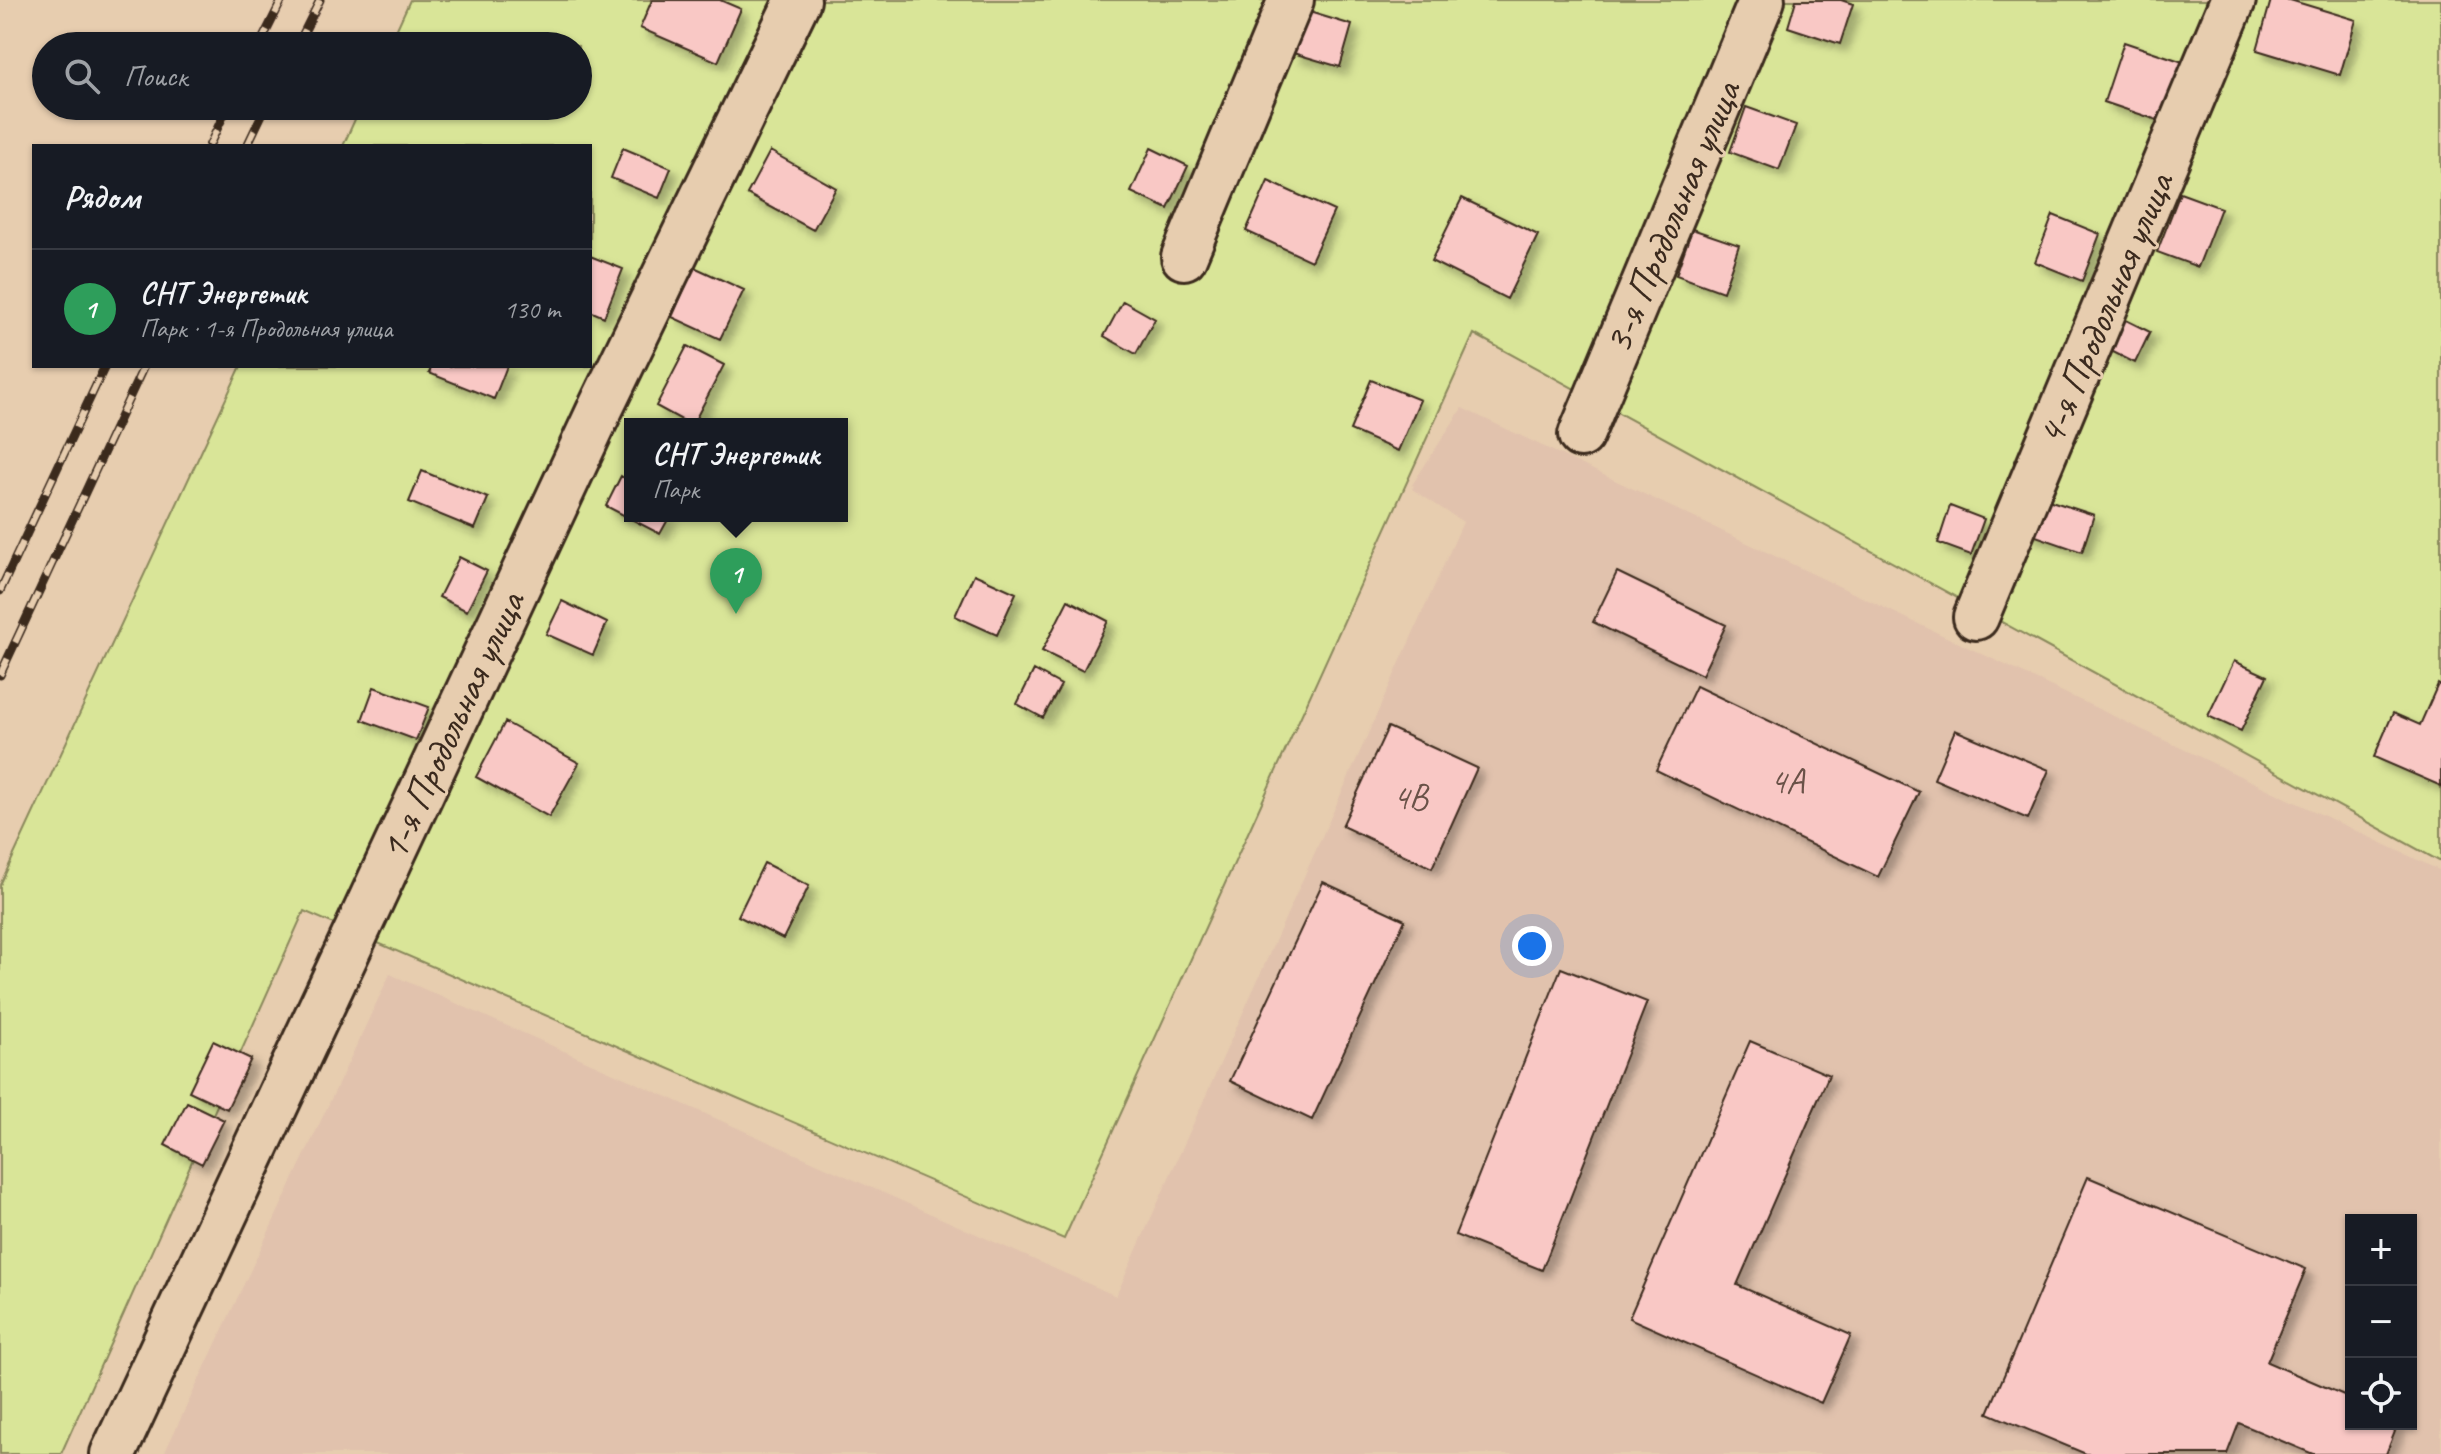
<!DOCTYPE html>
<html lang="ru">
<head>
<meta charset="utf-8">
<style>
  :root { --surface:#171b24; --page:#20242c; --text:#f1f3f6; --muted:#9ea1a6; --line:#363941; --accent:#7c3aed }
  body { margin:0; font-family:Caveat,sans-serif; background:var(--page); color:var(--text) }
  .controls { position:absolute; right:24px; bottom:24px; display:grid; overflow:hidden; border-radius:0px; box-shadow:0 2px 6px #0004 }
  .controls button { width:72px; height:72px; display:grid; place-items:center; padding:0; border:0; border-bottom:2px solid var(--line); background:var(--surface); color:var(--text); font:40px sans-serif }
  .you { position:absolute; left:1532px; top:946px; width:28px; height:28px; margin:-20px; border:6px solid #fff; border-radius:50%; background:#1a73e8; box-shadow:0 0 0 12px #1a73e833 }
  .badge { display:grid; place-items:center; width:52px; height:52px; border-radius:50%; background:var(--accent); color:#fff; font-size:26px; font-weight:700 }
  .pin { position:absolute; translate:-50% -66px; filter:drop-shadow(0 2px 4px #0008) }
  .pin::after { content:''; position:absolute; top:42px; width:28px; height:24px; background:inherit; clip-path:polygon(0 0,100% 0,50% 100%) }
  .popup { position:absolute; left:624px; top:418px; width:224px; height:104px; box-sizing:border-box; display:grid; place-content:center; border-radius:0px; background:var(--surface); filter:drop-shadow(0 2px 6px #0005); font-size:26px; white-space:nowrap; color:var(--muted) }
  .popup b { font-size:30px; color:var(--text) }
  .popup::after { content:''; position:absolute; left:50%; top:100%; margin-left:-16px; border:16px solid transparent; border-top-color:var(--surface) }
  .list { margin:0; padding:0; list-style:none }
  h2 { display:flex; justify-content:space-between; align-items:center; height:104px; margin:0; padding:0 32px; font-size:34px }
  h2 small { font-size:26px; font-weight:400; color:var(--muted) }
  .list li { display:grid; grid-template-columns:52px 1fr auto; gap:24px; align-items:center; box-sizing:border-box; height:120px; padding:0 32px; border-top:2px solid var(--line) }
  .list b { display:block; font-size:30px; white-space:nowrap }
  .list p { margin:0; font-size:26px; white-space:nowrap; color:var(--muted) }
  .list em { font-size:26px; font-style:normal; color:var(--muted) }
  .icon { flex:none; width:44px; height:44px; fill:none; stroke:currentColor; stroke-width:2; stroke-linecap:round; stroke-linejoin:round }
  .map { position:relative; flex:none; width:2441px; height:1454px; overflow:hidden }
  .search { position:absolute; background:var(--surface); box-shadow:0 2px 6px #0004; left:32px; top:32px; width:560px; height:88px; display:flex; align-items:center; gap:20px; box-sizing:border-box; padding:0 28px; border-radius:44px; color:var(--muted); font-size:30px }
  .panel { position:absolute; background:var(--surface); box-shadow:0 2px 6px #0004; left:32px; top:144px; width:560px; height:224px; border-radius:0px }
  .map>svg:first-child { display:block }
  .built { fill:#e1c2ad; fill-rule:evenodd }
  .green { fill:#d9e598; stroke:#8a885b; stroke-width:2; fill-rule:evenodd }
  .building { fill:#f9c8c5; stroke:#3b2a1e; stroke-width:2; filter:url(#shadow) }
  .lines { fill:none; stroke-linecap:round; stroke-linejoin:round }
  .minor-casing { stroke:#3b2a1e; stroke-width:50 }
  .minor { stroke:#e7cdaf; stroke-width:44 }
  .rail-casing { stroke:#3b2a1e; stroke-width:9 }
  .rail { stroke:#e7cdaf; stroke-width:6; stroke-dasharray:18; stroke-linecap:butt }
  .labels { text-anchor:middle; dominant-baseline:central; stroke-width:6; stroke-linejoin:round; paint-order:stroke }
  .number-label { font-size:36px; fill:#6a5248 }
  .street-label { font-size:40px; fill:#3b2a1e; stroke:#e7cdaf }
</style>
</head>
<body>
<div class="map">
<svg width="2441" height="1454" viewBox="0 0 2441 1454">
  <defs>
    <filter id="shadow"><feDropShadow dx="7" dy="7" stdDeviation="4" flood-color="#0004"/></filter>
  </defs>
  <rect width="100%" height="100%" fill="#e7cdaf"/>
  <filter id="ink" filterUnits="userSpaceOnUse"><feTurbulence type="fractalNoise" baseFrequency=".0125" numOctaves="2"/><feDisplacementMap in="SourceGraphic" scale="16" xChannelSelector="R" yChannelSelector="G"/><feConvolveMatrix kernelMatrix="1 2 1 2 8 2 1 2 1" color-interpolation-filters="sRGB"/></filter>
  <g filter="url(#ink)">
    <path class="built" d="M1462,408L2441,871V1454H164L390,974L1116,1296L1463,522L1412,489L1414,486L1412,485ZM2351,1220H2411V1424H2351Z"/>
    <path class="green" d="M410,0H2441V862L1474,334L1064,1239L304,911L61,1454H0V885L241,366H590V146H343L361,106H578V46H389ZM630,424H842V516H630Z"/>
    <path class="building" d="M652,0H720L741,9L718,62L640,28Z
      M1796,0H1841L1853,4L1840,44L1788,27Z
      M2271,0H2290L2356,20L2340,75L2257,50Z
      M1306,11L1352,25L1340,67L1293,53Z
      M2124,42L2183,62L2163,122L2104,102Z
      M1746,107L1796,125L1779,170L1730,152Z
      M623,148L671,168L659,198L611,178Z
      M1151,148L1188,166L1168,209L1131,192Z
      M770,151L836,188L813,230L747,194Z
      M1268,181L1334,211L1311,261L1246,231Z
      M2180,193L2221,208L2198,267L2157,252Z
      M1462,198L1538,235L1507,299L1431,261Z
      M2053,215L2100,234L2082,281L2035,262Z
      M1692,229L1739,245L1723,292L1676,275Z
      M590,256L623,269L604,317L590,311Z
      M694,267L744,290L720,339L672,317Z
      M1123,301L1155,319L1136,354L1104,336Z
      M2122,318L2150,332L2135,363L2107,349Z
      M687,346L724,365L693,424H689L656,406Z
      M432,366H507L494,399L429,373Z
      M1371,380L1420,400L1398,451L1350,430Z
      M422,471L488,498L475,529L409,502Z
      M621,476L630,481V516H670L660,534L606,506Z
      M2039,497L2094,515L2082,552L2027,533Z
      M1950,506L1984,519L1971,555L1938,543Z
      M459,557L487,571L467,611L439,597Z
      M1617,572L1726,625L1702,675L1593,622Z
      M974,574L1016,593L997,635L955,616Z
      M1068,600L1108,621L1083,671L1042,651Z
      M562,601L607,623L593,655L546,634Z
      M2234,661L2267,676L2241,731L2208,716Z
      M1034,670L1061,685L1043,718L1017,704Z
      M2438,684L2441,686V786L2374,757L2393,713L2420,725Z
      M1696,686L1919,792L1878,877L1656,770Z
      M374,687L429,707L416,740L362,720Z
      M505,722L579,763L549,817L476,777Z
      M1388,727L1477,768L1432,868L1342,826Z
      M1955,730L2049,770L2028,819L1934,779Z
      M764,863L809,886L783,939L738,916Z
      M1323,882L1405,920L1312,1120L1230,1081Z
      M1561,968L1647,1002L1542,1270L1455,1235Z
      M213,1041L251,1059L227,1109L189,1091Z
      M1750,1041L1829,1075L1737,1285L1851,1335L1821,1403L1629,1318Z
      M187,1102L224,1120L202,1164L165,1145Z
      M2088,1177L2306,1269L2267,1362L2351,1398V1424H2398L2386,1454H2313L2239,1423L2227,1454H2086L1988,1413Z"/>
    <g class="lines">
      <defs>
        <path id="minor" d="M1184,257L1291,0
          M1581,435L1762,0
          M1976,617L2233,0
          M113,1454L601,407L798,0"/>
      </defs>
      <use href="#minor" class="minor-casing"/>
      <use href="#minor" class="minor"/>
      <defs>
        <path id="rail" d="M259,46L282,0
          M297,46L320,0
          M209,146L228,106
          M247,146L266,106
          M0,591L105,366
          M0,675L144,366"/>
      </defs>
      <use href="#rail" class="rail-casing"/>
      <use href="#rail" class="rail"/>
    </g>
  </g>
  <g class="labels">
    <g class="number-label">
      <text x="1787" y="781">4А</text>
      <text x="1410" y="797">4В</text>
    </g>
    <g class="street-label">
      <text transform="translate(1672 217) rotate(-67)">3-я Продольная улица</text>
      <text transform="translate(2105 309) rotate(-67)">4-я Продольная улица</text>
      <text transform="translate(452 726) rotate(-65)">1-я Продольная улица</text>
    </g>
  </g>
</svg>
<div class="controls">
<button>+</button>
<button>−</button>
<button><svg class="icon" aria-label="locate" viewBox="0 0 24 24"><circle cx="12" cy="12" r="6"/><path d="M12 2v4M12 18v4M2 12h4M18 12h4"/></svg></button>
</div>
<div class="you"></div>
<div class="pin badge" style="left:736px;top:614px;background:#2e9e5b">1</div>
<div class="popup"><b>СНТ Энергетик</b>Парк</div>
<div class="search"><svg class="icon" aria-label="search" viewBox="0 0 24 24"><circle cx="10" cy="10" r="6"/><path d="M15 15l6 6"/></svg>Поиск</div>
<section class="panel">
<h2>Рядом<small></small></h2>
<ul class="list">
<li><span class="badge" style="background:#2e9e5b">1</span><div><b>СНТ Энергетик</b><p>Парк · 1-я Продольная улица</p></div><em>130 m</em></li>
</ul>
</section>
</div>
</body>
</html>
